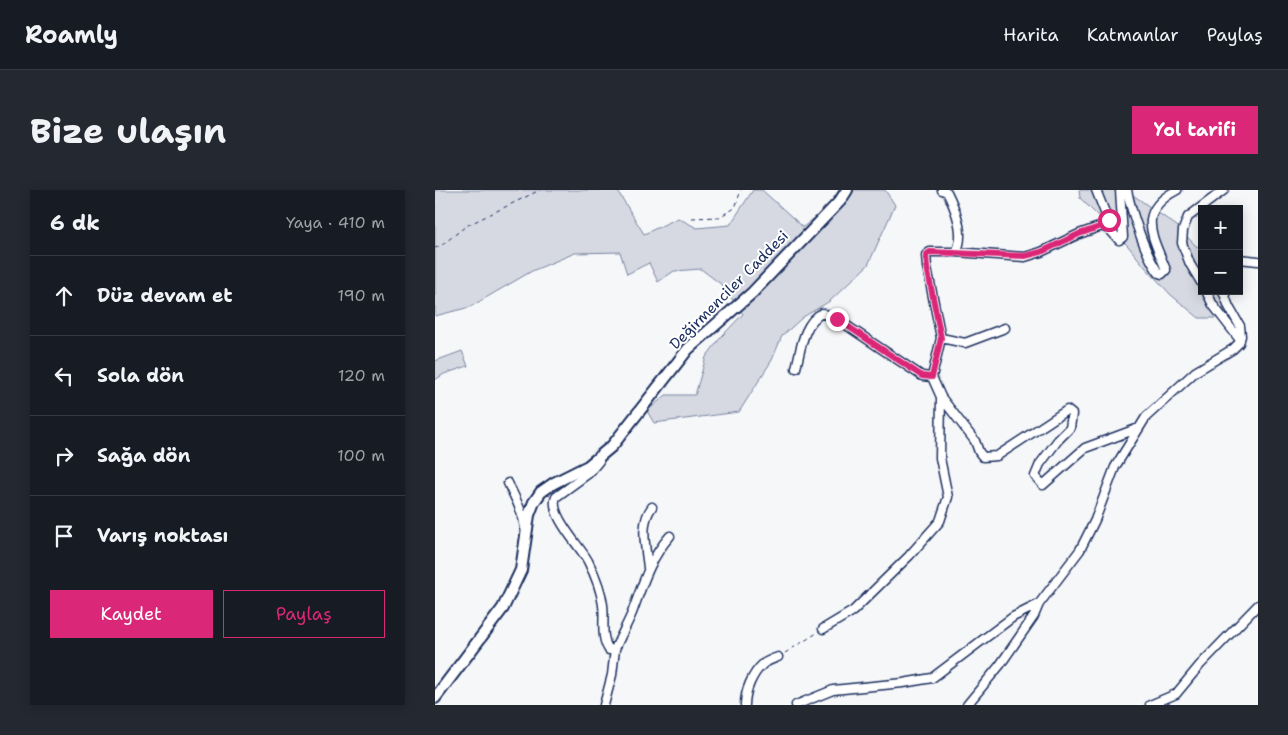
<!DOCTYPE html>
<html lang="tr">
<head>
<meta charset="utf-8">
<style>
  :root { --surface:#171b24; --page:#242831; --text:#f1f3f6; --muted:#9ea1a6; --line:#363941; --accent:#db2777 }
  body { margin:0; font-family:"Shantell Sans",sans-serif; background:var(--page); color:var(--text) }
  .controls { position:absolute; right:15px; top:15px; display:grid; overflow:hidden; border-radius:0px; box-shadow:0 2px 12px #0003 }
  .controls button { width:45px; height:45px; display:grid; place-items:center; padding:0; border:0; border-bottom:1px solid var(--line); background:var(--surface); color:var(--text); font:25px sans-serif }
  .stop { position:absolute; width:15px; height:15px; margin:-11px; border:4px solid #db2777; border-radius:50%; background:#fff }
  .stop.end { background:#db2777; border-color:#fff; box-shadow:0 1px 5px #0008 }
  .list { margin:0; padding:0; list-style:none }
  h2 { display:flex; justify-content:space-between; align-items:center; height:65px; margin:0; padding:0 20px; font-size:21px }
  h2 small { font-size:16px; font-weight:400; color:var(--muted) }
  .list li { display:grid; grid-template-columns:32px 1fr auto; gap:15px; align-items:center; box-sizing:border-box; height:80px; padding:0 20px; border-top:1px solid var(--line) }
  .list b { display:block; font-size:19px; white-space:nowrap }
  .list em { font-size:16px; font-style:normal; color:var(--muted) }
  .actions { display:flex; gap:10px; padding:15px 20px }
  .actions a { flex:1; padding:11px 0; border:1px solid var(--accent); border-radius:0px; text-align:center; font-size:18px; color:var(--accent) }
  .actions .main { background:var(--accent); color:#fff }
  .icon { flex:none; width:28px; height:28px; fill:none; stroke:currentColor; stroke-width:2; stroke-linecap:round; stroke-linejoin:round }
  .map { position:relative; flex:none; width:823px; height:515px; overflow:hidden; border-radius:0px }
  header { display:flex; align-items:center; gap:30px; box-sizing:border-box; height:70px; padding:0 25px; background:var(--surface); border-bottom:1px solid var(--line) }
  header strong { font-size:24px }
  nav { display:flex; gap:28px; margin-inline-start:auto; font-size:18px }
  .intro { display:flex; align-items:center; justify-content:space-between; box-sizing:border-box; height:120px; padding:0 30px }
  h1 { margin:0; font-size:35px }
  .button { padding:12px 22px; border-radius:0px; background:var(--accent); color:#fff; font-size:18px; font-weight:700 }
  main { display:flex; gap:30px; padding:0 30px }
  aside { flex:1; background:var(--surface); border-radius:0px; box-shadow:0 2px 12px #0003 }
  .map>svg:first-child { display:block }
  .green { fill:#d6d9e2; stroke:#7884a0 }
  .lines { fill:none; stroke-linecap:round; stroke-linejoin:round }
  .minor-casing { stroke:#1b2f5e; stroke-width:11 }
  .major-casing { stroke:#1b2f5e; stroke-width:14 }
  .path { stroke:#1b2f5e; stroke-width:1; stroke-dasharray:4 4; stroke-linecap:butt }
  .minor { stroke:#fff; stroke-width:8 }
  .major { stroke:#fff; stroke-width:10 }
  .route { stroke:#db2777; stroke-width:6 }
  .labels { text-anchor:middle; dominant-baseline:central; stroke-width:4; stroke-linejoin:round; paint-order:stroke }
  .street-label { font-size:15px; fill:#1b2f5e; stroke:#fff }
</style>
</head>
<body>
<header>
<strong>Roamly</strong>
<nav><a>Harita</a><a>Katmanlar</a><a>Paylaş</a></nav>
</header>
<div class="intro"><h1>Bize ulaşın</h1><a class="button">Yol tarifi</a></div>
<main>
<aside>
<h2>6 dk<small>Yaya · 410 m</small></h2>
<ul class="list">
<li><svg class="icon" aria-label="ahead" viewBox="0 0 24 24"><path d="M12 20V5M6 11l6-6 6 6"/></svg><div><b>Düz devam et</b></div><em>190 m</em></li>
<li><svg class="icon" aria-label="left" viewBox="0 0 24 24"><path d="M17 20v-9H6M10 6l-5 5 5 5"/></svg><div><b>Sola dön</b></div><em>120 m</em></li>
<li><svg class="icon" aria-label="right" viewBox="0 0 24 24"><path d="M7 20v-9h11M14 6l5 5-5 5"/></svg><div><b>Sağa dön</b></div><em>100 m</em></li>
<li><svg class="icon" aria-label="arrive" viewBox="0 0 24 24"><path d="M6 21V4h12l-3 4 3 4H6"/></svg><div><b>Varış noktası</b></div></li>
</ul>
<div class="actions"><a class="main">Kaydet</a><a>Paylaş</a></div>
</aside>
<div class="map">
<svg width="823" height="515" viewBox="0 0 823 515">
  <rect width="100%" height="100%" fill="#f6f7f9"/>
  <filter id="ink" filterUnits="userSpaceOnUse"><feTurbulence type="fractalNoise" baseFrequency=".02" numOctaves="2"/><feDisplacementMap in="SourceGraphic" scale="10" xChannelSelector="R" yChannelSelector="G"/><feConvolveMatrix kernelMatrix="1 2 1 2 8 2 1 2 1" color-interpolation-filters="sRGB"/></filter>
  <g filter="url(#ink)">
    <path class="green" d="M0,0H182L209,44L243,28L262,38L295,35L318,0H327L368,37L391,19L404,0H450L460,15L433,75L395,111L368,127L347,146L337,170L304,222L219,233L212,221L231,205H260L271,167L286,147L308,124L287,95L266,79L239,81L223,92L214,73L192,84L185,62L140,63L97,81L35,117L0,126Z
      M644,0H689L698,5L742,36L761,56L767,57V101H785L789,119L781,128H764L736,105L710,77L693,56L645,8Z
      M27,161L33,176L9,184L0,190V171Z"/>
    <g class="lines">
      <defs>
        <path id="minor" d="M661,0L673,30L674,40
          M692,0C696,21 711,67 724,83L727,84L731,80C718,46 700,22 742,0
          M521,62L590,67L606,62L644,44L667,36L676,41L684,50L688,47L685,0
          M804,69L823,71
          M767,94L755,74L747,53L748,40L753,27L789,0
          M771,101L778,115L805,150
          M506,148L530,153L570,138
          M361,178C366,159 368,133 387,123L402,129L487,186L497,187L506,148L492,77L491,65L495,62H521C531,45 520,18 512,2L507,0
          M506,207L540,251L544,262L548,267L562,266L632,220L637,224L635,238L623,250L605,274L600,286L608,295L650,258L704,238
          M164,271L154,283L121,307C113,324 145,356 153,371C160,385 166,399 168,415C170,430 165,447 174,460L180,459C185,447 192,435 197,423C207,396 215,368 235,346
          M73,293C80,308 88,322 90,338
          M213,378C211,357 204,334 217,317
          M388,439L418,421L474,366L505,331L513,307L505,268L506,207L497,187
          M169,515L177,485L180,459
          M310,515C310,501 317,484 328,474C332,471 338,469 343,467
          M361,515L398,500L468,493L497,488L578,427L604,414
          M532,515L565,475L599,426L604,414L645,360L660,330L680,277L711,227L760,182L798,159L804,153L806,146L805,136L794,117L788,101
          M715,515L741,504L765,475L823,415"/>
        <path id="major" d="M0,508L68,418L86,380L94,325L99,312L106,302L119,293L153,276L177,256L253,159L317,103L405,11L412,0"/>
      </defs>
      <use href="#minor" class="minor-casing"/>
      <use href="#major" class="major-casing"/>
      <path class="path" d="M257,28L284,27L300,18L306,0
        M0,58L7,55L31,36L105,0
        M350,463L382,443"/>
      <use href="#minor" class="minor"/>
      <use href="#major" class="major"/>
    </g>
  </g>
  <g class="lines" filter="url(#ink)">
    <path class="route" d="M402,129L487,186L497,187L506,148L492,77L491,65L495,62L590,66L606,62L644,44L667,36L674,40V30"/>
  </g>
  <g class="labels">
    <g class="street-label">
      <text transform="translate(294 100) rotate(-45)">Değirmenciler Caddesi</text>
    </g>
  </g>
</svg>
<div class="controls">
<button>+</button>
<button>−</button>
</div>
<div class="stop" style="left:674px;top:30px"></div>
<div class="stop end" style="left:402px;top:129px"></div>
</div>
</main>
</body>
</html>
